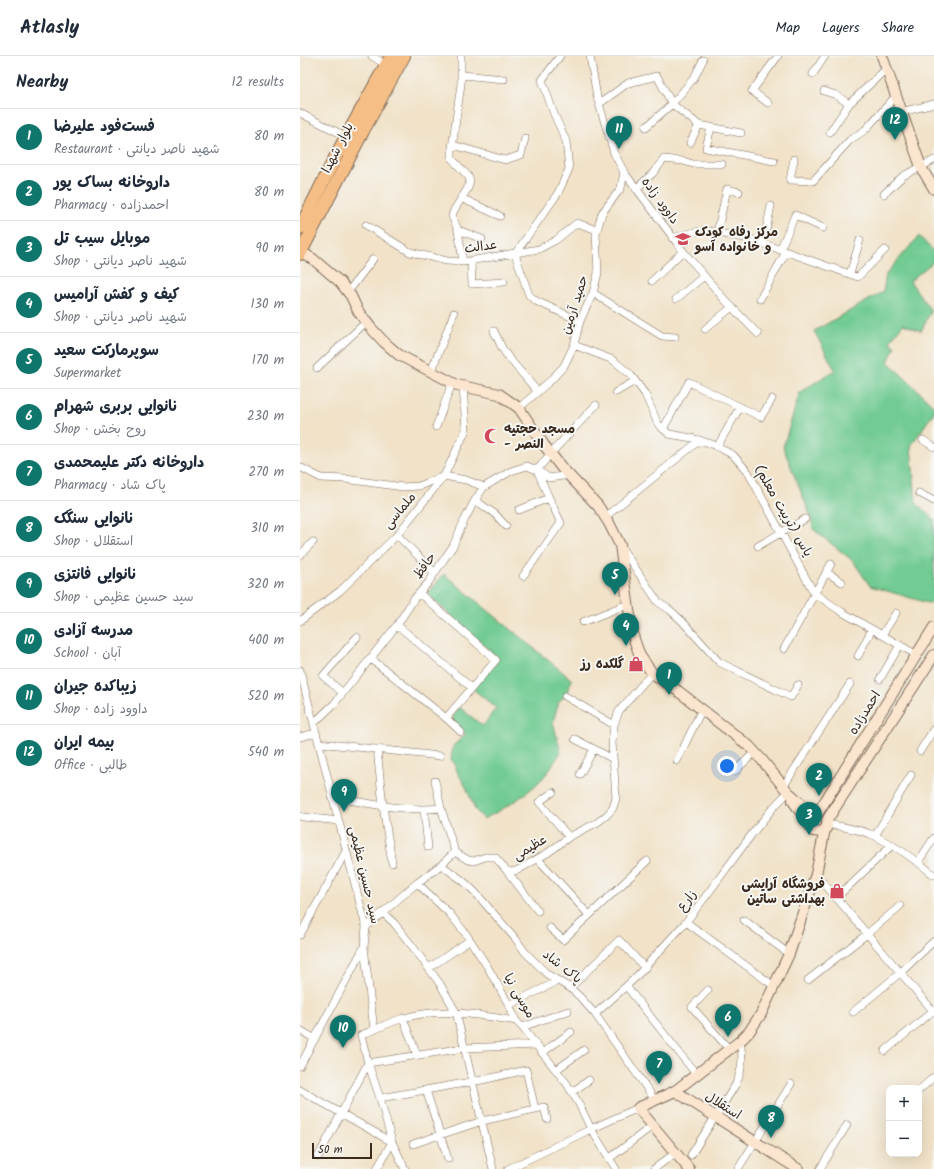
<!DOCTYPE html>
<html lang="en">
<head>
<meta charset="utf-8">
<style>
  :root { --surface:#fff; --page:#f6f6f7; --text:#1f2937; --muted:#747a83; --line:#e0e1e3; --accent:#0f766e }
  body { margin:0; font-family:Kalam,"Playpen Sans Arabic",sans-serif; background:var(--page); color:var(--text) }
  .controls { position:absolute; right:12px; bottom:12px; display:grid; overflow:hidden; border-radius:8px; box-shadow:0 4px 16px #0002 }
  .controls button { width:36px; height:36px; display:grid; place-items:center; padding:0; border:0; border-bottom:1px solid var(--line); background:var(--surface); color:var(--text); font:20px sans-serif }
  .scale { position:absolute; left:12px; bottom:10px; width:60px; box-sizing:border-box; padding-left:4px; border:2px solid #3b2a1e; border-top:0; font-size:11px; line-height:14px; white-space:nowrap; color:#3b2a1e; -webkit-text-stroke:3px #f6f6f2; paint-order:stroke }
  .you { position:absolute; left:427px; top:710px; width:14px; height:14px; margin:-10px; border:3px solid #fff; border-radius:50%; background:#1a73e8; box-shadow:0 0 0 6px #1a73e833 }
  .badge { display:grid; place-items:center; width:26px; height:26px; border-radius:50%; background:var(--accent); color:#fff; font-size:13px; font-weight:700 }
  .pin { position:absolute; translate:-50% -33px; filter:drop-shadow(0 1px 2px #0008) }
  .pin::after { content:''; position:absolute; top:21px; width:14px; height:12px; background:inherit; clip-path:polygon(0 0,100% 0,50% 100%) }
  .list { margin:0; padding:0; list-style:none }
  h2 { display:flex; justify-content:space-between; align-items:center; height:52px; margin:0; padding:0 16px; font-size:17px }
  h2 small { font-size:13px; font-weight:400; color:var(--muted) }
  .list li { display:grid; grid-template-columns:26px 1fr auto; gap:12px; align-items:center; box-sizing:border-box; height:56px; padding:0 16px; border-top:1px solid var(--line) }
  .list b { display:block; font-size:15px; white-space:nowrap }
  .list p { margin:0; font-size:13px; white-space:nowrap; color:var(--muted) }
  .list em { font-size:13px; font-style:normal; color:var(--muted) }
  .map { position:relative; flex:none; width:634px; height:1113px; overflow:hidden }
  header { display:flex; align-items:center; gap:24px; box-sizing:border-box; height:56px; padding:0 20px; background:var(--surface); border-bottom:1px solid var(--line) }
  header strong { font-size:19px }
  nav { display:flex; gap:22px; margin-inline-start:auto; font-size:14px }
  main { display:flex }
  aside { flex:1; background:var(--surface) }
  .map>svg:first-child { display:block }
  .green { fill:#71cb93; stroke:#567a58 }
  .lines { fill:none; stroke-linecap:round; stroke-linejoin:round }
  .street-casing { stroke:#7b6a5a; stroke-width:8 }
  .secondary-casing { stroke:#7b6a5a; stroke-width:12 }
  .primary-casing { stroke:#7b6a5a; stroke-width:14 }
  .street { stroke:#fff; stroke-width:7 }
  .secondary { stroke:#fbe5cf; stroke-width:10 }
  .primary { stroke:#f5be86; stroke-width:12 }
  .labels { text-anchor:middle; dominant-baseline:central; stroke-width:4; stroke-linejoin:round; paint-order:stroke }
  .street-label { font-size:13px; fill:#3b2a1e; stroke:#f6f6f2 }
  .poi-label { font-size:13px; font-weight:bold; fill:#3b2a1e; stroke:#f6f6f2; text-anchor:start }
</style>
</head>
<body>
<header>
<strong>Atlasly</strong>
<nav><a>Map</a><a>Layers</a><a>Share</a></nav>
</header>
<main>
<aside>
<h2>Nearby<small>12 results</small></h2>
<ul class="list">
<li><span class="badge">1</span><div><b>فست‌فود علیرضا</b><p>Restaurant · شهید ناصر دیانتی</p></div><em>80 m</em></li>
<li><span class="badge">2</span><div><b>داروخانه بساک پور</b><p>Pharmacy · احمدزاده</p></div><em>80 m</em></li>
<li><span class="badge">3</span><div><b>موبایل سیب تل</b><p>Shop · شهید ناصر دیانتی</p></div><em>90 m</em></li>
<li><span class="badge">4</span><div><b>کیف و‌ کفش آرامیس</b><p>Shop · شهید ناصر دیانتی</p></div><em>130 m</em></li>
<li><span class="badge">5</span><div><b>سوپرمارکت سعید</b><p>Supermarket</p></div><em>170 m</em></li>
<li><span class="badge">6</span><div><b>نانوایی بربری شهرام</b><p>Shop · روح بخش</p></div><em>230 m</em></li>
<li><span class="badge">7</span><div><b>داروخانه دکتر علیمحمدی</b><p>Pharmacy · پاک شاد</p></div><em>270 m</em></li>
<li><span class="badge">8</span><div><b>نانوایی سنگک</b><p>Shop · استقلال</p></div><em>310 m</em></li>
<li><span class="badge">9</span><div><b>نانوایی فانتزی</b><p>Shop · سید حسین عظیمی</p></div><em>320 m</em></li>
<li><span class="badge">10</span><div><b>مدرسه آزادی</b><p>School · آبان</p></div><em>400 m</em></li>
<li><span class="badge">11</span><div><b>زیباکده جیران</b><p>Shop · داوود زاده</p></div><em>520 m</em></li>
<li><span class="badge">12</span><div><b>بیمه ایران</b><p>Office · طالبی</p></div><em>540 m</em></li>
</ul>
</aside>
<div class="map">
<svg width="634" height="1113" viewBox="0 0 634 1113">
  <rect width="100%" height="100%" fill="#f6f6f2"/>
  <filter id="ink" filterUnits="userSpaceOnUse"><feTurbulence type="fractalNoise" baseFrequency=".025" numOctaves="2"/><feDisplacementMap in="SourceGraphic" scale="8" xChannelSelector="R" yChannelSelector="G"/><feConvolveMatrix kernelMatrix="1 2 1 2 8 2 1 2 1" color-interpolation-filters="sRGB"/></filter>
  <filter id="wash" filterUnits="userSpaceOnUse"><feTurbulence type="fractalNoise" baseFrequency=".012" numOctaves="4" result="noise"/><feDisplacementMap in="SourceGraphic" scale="16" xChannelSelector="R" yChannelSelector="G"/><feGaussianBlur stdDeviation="0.9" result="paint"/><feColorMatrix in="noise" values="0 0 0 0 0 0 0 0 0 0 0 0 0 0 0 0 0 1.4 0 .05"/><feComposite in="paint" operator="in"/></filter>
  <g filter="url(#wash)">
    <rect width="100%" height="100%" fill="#f1e2c8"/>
    <path class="green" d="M619,180L634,196V205L610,225L631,255L621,275L603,268L590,285L595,291L588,306L634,350V356L611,390L616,447L634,463V542L631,548L570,530L553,505L513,473L511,461L483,391L500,336L535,314L514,275L583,236L586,218Z
      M144,518L272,624L265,640L259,645L253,666L261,696C256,703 252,710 247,717C231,737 207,751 184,763L175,754L167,733L155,712V708L151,704L153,690L166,678C152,671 149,662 159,651L183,670L196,652L173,633L199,603L127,538Z"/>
  </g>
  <g filter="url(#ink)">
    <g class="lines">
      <defs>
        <path id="street" d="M72,0L86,9
          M161,0V28L152,92V103L168,120L170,125L168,132L154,154L152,160L158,174L163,206
          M260,0L242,24L254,58L266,85L269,113L258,137L215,198L229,239L236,245L280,265
          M290,0L297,41L314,97L324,116L383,195L425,244L458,278
          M513,18L525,0
          M162,19L204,23
          M524,35L536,39L549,48
          M468,47L452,35L478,0
          M299,48L328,27L357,20L372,48L399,69L441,77
          M601,56L634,48
          M0,57L47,81
          M346,71L372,48L394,22L403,4
          M411,71L406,92L474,105
          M530,76L549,48L586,13
          M390,87L399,69
          M153,89L205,104L221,99L225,82
          M494,103L490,124L513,125L550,84L565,74L596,40
          M336,133L353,117L364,103L383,105L393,108H422
          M584,138L603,120L634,104
          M161,142L200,160
          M66,169L110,196L147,205L163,206L239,193L256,184L277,167L297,174
          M158,174L182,183
          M417,177L427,133L439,136
          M372,182L403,174L450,183L558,221L585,194
          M463,188L471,150
          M480,194L495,159L523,172
          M171,206L172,228L204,226
          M550,218L560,184
          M352,225L383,195
          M48,236L73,203
          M293,237L362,280L375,281
          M376,243L404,220
          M460,243L486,196
          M405,273L432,251
          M194,275L202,292L208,301L238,336
          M274,289L313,304L330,318L345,338L358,368L369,378L392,382L412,388L433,399L448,416L514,537L542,556L617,599
          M17,312L66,266
          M131,316L154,257
          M316,336L335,325
          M219,352L251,324L264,310L274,289L280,265L293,237L298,217L296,178L302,157L321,132L324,116
          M136,371L152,327
          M363,373L389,326L461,361L472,343
          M623,384L634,391
          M417,391L440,351
          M0,411L21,422L45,423L103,431L119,430L144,420L166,424L184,431
          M619,437L634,445
          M175,444L195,458L206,470
          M219,454L249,442
          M305,461L400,384
          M97,479L135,517
          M458,490L505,463
          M321,491L358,546L370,554L382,565L419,606L491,641L498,629
          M0,499L13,486
          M526,516L542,526
          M223,520L261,467L249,442L237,414L251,397L296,349
          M119,537L196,604L146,662
          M0,565L40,535L97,479L144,420L166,374L163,330
          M283,566L328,548
          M97,569L172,632
          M582,579L596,557
          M484,593L531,508
          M558,600L572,573
          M70,602L146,662L161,676
          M0,614L66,871L64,891L74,974
          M580,623L600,589
          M43,637L23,620L57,581
          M265,640L314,669
          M14,667L34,648L97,569L114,543L128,527L153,490L164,465L175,444L184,431L211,415L227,410L237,414L249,422L270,419
          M0,681L16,677
          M275,683L313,703
          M19,687L140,700
          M77,693L83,750L92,807
          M620,695L634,673
          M377,705L402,653
          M434,716L455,696
          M280,718L294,693
          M135,725L141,752L155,796
          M483,731L550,628
          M253,736L239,746L269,781
          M32,741C68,747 105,756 141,752
          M124,754L128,791
          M0,760L3,761L39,765
          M527,768C543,771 560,773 575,780C596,790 616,804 634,819
          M575,780L611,719
          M155,796L168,804L174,805L185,801H195L207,815L211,816L218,814L249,796L269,781L298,766L307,759L313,752L316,742L312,686L314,669L319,655L352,617
          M238,803L289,859
          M618,806L634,782
          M141,809L162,824L174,835L215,882L225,896L247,918L270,932L280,941L295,958L355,1044
          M207,815L238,855
          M516,818L634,956
          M117,827L149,857L166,878L187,910L209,949L216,965L222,971L267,1028L279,1048L291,1073L316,1113
          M536,842L592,789
          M83,857L94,867L116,895L140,928L156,956L193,1113
          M444,864L489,898
          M386,866L474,930
          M66,871L117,827L141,809L155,796
          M250,872L263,884L347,805
          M0,879L46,795
          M129,912L170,884
          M508,924L567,878L600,850
          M327,931L396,1018
          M270,932L319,884L345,912
          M408,934L392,951L429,993
          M209,949L258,925
          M553,956L600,917L634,885
          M295,958L334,923L386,866L409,836L452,778L472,753L488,736
          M103,962L117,999
          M222,971L268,955
          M0,974L15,983
          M585,995L634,954
          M242,997L271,976
          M0,1010L64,891
          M256,1014L284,994
          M0,1034L92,1086
          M126,1034L148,1103
          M619,1034L634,1021
          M272,1036L289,1024
          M80,1042L182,1024L226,1014L235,1053
          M113,1088L182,1065L244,1051L247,1063
          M391,1099L436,1028C443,1012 443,1002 440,985
          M18,1101L68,1007L164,992L236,989
          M310,1102L352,1070
          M77,1113L92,1086
          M105,1113L92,1086L80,1042L68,1007L61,979C75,974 89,966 104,962C141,951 178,959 216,965
          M208,1113L291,1073L338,1052
          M354,1113L375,1097
          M438,1113L491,1028
          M520,1113L547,1069"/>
        <path id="secondary" d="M582,0L621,111L634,133
          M1,196L13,203L40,226L51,240L58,255L71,272L84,286L99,299L157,329L199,338L219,352L244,389L261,411L298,450L309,467L320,489L329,554L334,583L340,600L352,617L378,635L449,690L462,704L488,736L504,750L517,758
          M634,571L517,758C512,759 509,762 509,768L513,775L521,776L527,771V764L634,599
          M493,745L509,768
          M375,1035L498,1113
          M389,1113L338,1052L375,1035L440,985L449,976L461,958L489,898L516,818L525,773"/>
        <path id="primary" d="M0,172L40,92L91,0
          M0,198L63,75L104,0"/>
      </defs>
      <use href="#street" class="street-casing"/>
      <use href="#secondary" class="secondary-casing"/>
      <use href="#primary" class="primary-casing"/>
      <use href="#street" class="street"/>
      <use href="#secondary" class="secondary"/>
      <use href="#primary" class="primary"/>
    </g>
  </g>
  <defs>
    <symbol id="school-bare" viewBox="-9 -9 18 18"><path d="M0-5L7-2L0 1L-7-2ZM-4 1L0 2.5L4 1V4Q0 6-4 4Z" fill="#d1495b" stroke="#f6f6f2" stroke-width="2.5" paint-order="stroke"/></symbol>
    <symbol id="mosque-bare" viewBox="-9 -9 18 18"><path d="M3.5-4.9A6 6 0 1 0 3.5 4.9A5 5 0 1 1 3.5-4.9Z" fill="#d1495b" stroke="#f6f6f2" stroke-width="2.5" paint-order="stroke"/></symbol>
    <symbol id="shop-bare" viewBox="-9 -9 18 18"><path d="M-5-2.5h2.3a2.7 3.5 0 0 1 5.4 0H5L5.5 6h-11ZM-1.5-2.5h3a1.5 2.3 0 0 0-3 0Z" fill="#d1495b" stroke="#f6f6f2" stroke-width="2.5" paint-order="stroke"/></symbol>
  </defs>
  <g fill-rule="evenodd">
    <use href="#school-bare" x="372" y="172" width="22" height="22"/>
    <use href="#mosque-bare" x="181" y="369" width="22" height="22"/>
    <use href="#shop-bare" x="325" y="597" width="22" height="22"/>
    <use href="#shop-bare" x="526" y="824" width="22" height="22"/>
  </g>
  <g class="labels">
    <g class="street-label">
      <text transform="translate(38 92) rotate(-63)">بلوار شهدا</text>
      <text transform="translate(360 145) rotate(54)">داوود زاده</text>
      <text transform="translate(181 191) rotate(-8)">عدالت</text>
      <text transform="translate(275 249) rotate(-72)">حمید آرمین</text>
      <text transform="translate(100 455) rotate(-50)">ملماسی</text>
      <text transform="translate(483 455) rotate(60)">یاس (تربیت معلم)</text>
      <text transform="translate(125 510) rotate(-54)">حافظ</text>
      <text transform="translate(565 657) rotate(-58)">احمدزاده</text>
      <text transform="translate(230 792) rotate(-31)">عظیمی</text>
      <text transform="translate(64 819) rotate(77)">سید حسین عظیمی</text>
      <text transform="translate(387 845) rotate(-52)">زارع</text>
      <text transform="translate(262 911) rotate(38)">پاک شاد</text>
      <text transform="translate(219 940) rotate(60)">موسی نیا</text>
      <text transform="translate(423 1050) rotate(32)">استقلال</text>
    </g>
    <g class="poi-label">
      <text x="395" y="176">مرکز رفاه کودک<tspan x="395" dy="15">و خانواده آسو</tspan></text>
      <text x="204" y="373">مسجد حجتیه<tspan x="204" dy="15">- النصر</tspan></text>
      <text x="324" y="608" text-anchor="end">گلکده رز</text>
      <text x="525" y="828" text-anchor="end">فروشگاه آرایشی<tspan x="525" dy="15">بهداشتی ساتین</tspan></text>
    </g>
  </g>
</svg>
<div class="controls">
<button>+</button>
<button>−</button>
</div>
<div class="scale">50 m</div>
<div class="you"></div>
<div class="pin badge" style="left:369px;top:639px">1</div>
<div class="pin badge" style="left:519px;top:740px">2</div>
<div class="pin badge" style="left:509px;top:779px">3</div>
<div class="pin badge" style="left:326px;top:590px">4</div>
<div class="pin badge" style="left:315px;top:539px">5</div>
<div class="pin badge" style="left:428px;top:981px">6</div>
<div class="pin badge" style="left:359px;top:1028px">7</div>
<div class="pin badge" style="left:471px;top:1082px">8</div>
<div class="pin badge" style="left:44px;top:756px">9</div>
<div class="pin badge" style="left:43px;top:992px">10</div>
<div class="pin badge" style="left:319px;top:93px">11</div>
<div class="pin badge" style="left:595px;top:84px">12</div>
</div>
</main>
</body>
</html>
